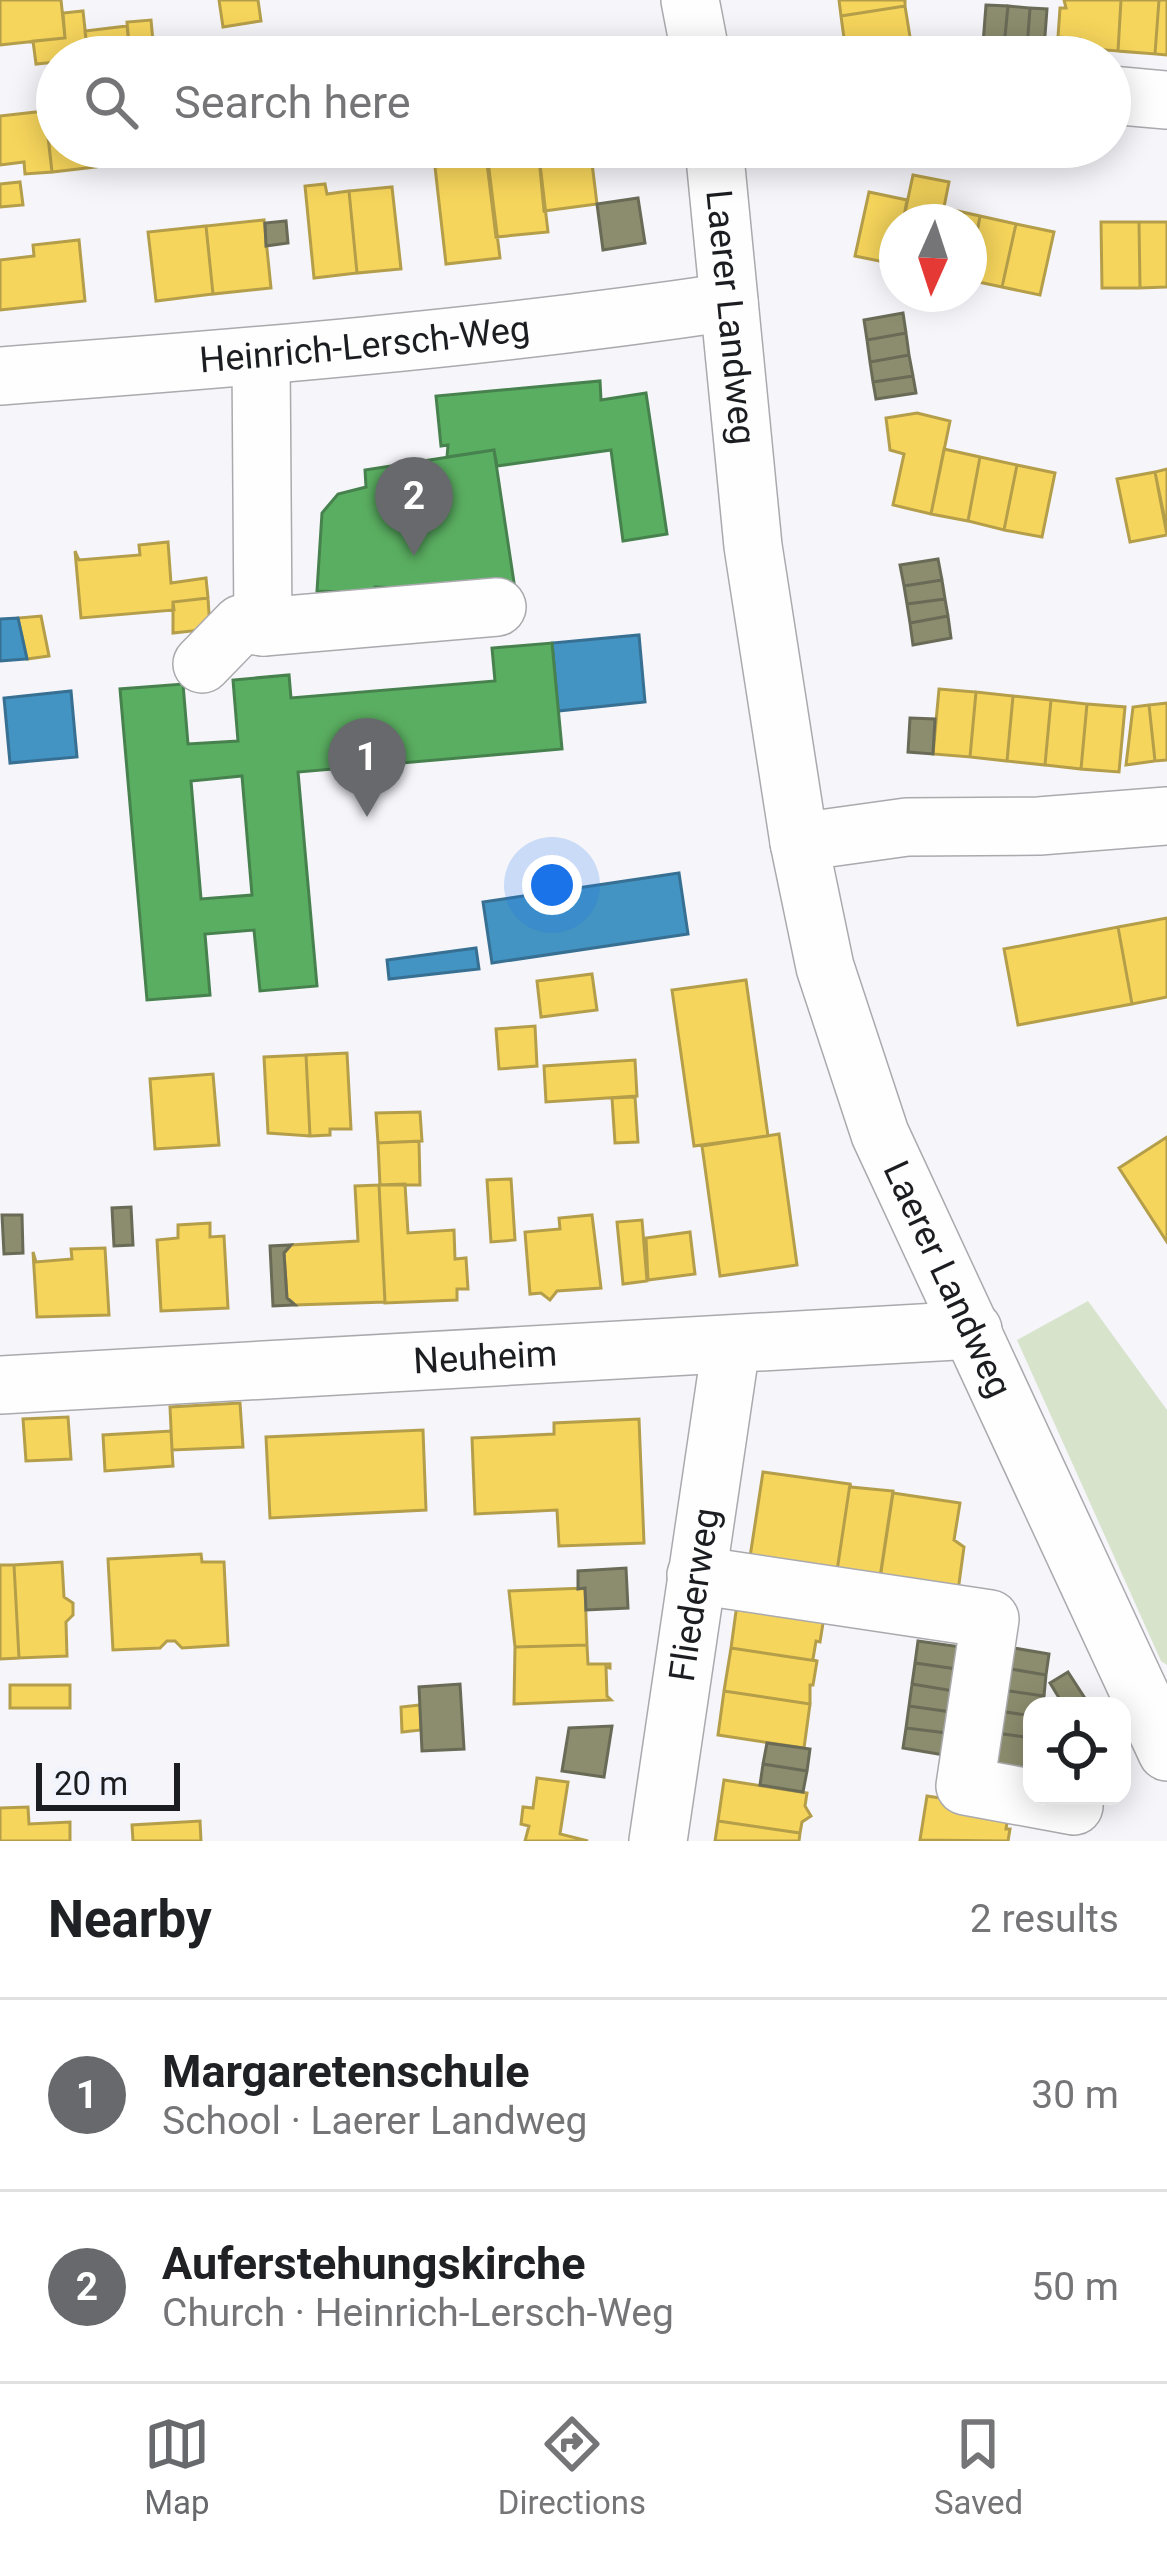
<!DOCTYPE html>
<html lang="en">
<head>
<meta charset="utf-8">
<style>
  :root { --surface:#fff; --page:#f2f2f2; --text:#202124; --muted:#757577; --line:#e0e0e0; --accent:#68696d }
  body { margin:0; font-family:Roboto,sans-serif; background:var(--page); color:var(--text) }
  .controls { position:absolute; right:36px; bottom:36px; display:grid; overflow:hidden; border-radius:24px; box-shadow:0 6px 30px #0003 }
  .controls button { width:108px; height:108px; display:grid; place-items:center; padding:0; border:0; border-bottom:3px solid var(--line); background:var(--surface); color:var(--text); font:60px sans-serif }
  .compass { position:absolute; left:879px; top:204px; width:108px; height:108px; border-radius:50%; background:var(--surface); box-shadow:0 6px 30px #0003; rotate:183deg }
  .scale { position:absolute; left:36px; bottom:30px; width:144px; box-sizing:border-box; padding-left:12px; border:6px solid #1c1d21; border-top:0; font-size:33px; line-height:42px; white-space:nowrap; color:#1c1d21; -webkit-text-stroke:9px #f2f4fd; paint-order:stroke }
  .you { position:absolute; left:552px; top:885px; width:42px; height:42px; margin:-30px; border:9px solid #fff; border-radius:50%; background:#1a73e8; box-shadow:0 0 0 18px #1a73e833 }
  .badge { display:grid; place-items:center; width:78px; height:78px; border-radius:50%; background:var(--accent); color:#fff; font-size:39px; font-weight:700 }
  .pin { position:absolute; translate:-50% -99px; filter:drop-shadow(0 3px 6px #0008) }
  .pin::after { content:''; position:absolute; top:63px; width:42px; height:36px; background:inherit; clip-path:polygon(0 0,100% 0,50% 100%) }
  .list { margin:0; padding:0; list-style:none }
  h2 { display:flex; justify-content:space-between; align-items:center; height:156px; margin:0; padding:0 48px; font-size:51px }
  h2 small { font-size:39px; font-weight:400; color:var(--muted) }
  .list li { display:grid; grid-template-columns:78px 1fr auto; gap:36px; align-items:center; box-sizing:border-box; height:192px; padding:0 48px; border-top:3px solid var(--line) }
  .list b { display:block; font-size:45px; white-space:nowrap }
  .list p { margin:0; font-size:39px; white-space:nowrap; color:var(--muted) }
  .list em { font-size:39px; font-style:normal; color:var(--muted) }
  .icon { flex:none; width:66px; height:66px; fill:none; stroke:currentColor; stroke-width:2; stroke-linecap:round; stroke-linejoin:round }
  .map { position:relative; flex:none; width:1167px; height:1841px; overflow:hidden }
  .search { position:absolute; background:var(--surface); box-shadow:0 6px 30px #0003; left:36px; right:36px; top:36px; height:132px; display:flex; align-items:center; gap:30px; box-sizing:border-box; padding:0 42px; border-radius:66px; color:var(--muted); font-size:45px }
  .sheet { height:540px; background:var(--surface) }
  nav { display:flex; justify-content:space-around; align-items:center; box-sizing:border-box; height:168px; border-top:3px solid var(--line); background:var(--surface); font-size:33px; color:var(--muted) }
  nav a { display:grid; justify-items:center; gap:6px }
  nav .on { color:var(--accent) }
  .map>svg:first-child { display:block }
  .green { fill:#d8e3cc }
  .homes { fill:#f6d55c; stroke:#b59e4a; stroke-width:3 }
  .schools { fill:#4393c3; stroke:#377092; stroke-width:3 }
  .public { fill:#5aae61; stroke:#47824e; stroke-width:3; fill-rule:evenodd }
  .industry { fill:#8c8c6e; stroke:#6a6b57; stroke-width:3 }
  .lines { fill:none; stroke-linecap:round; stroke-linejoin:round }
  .minor-casing { stroke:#aaaaae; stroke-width:60 }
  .minor { stroke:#fefefe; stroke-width:57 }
  .labels { text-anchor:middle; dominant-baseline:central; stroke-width:12; stroke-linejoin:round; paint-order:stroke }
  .street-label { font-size:36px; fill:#1c1d21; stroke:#f2f4fd }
</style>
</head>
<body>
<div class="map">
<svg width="1167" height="1841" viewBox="0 0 1167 1841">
  <rect width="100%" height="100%" fill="#f5f5fa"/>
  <path class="green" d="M1088,1301L1167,1410V1665L1161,1661L1017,1340Z"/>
  <path class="homes" d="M0,0H61L65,38L0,45Z
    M219,0H258L261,21L223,27Z
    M839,0H905V6L841,16Z
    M1064,0H1121L1118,51L1080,48V39L1058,37L1060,8H1066Z
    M1121,0H1159L1155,54L1118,51Z
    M1159,0H1167V55L1155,54Z
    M905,6L911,43L846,53L841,16Z
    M83,11L88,57H57V62L36,64L33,41L65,38L63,13Z
    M151,20L154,52L130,55L127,22Z
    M127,26L130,55L88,57L85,31Z
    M57,98V147H93L96,167L52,172L44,99Z
    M45,111L52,172L25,174L24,162L0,165V116Z
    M485,147H538L548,232L496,237Z
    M538,147H590L597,204L544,211Z
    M488,161L500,258L446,264L435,167Z
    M913,175L949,182L941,222H903Z
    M20,182L23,205L0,207V184Z
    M325,184L327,194L349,191L357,273L314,278L305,186Z
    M392,187L401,269L357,273L349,191Z
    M869,192L907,200L903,222H897L894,264L855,256Z
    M944,208L980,216L969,272V222H941Z
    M980,216L1016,224L1002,287L969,280Z
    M264,220L271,288L213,294L206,226Z
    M1101,222H1139L1140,288H1102Z
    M1139,222H1167V287L1140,288Z
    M1016,224L1054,232L1040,295L1002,287Z
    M206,226L213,294L156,301L148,232Z
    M79,240L85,301L0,310V260L34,256L33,245Z
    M917,413L950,421L931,514L893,505L904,454L890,450L886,418Z
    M944,449L980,457L968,521L931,514Z
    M980,457L1017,465L1004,530L968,521Z
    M1017,465L1055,473L1042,537L1004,530Z
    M1167,469V530L1155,472Z
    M1155,472L1167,535L1130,542L1117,479Z
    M168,542L171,583L206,578L208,598L173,602L174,610L81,618L75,551L79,560L140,555L139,545Z
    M208,598L210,629L173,633V602Z
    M41,616L49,656L27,659L18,618Z
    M939,689L976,692L970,757L933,754Z
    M976,692L1013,696L1007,761L970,757Z
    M1013,696L1051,700L1045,765L1007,761Z
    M1051,700L1087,704L1081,769L1045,765Z
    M1167,703V760L1155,761L1149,705Z
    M1087,704L1125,707L1119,772L1081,769Z
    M1149,705L1155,761L1126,765L1133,707Z
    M1167,918V997L1132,1004L1118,927Z
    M1118,927L1132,1004L1018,1025L1004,949Z
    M592,974L597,1010L541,1017L537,981Z
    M746,980L768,1136L694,1146L672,990Z
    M535,1026L537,1066L499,1069L496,1029Z
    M347,1053L351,1129H330V1135L310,1136L306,1055Z
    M306,1055L310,1136L268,1133L264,1057Z
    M635,1060L637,1096L546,1102L544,1066Z
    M213,1074L219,1145L155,1149L150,1079Z
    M635,1097L638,1142L615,1143L612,1098Z
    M420,1112L422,1141L378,1143L376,1113Z
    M779,1134L797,1265L720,1276L702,1146Z
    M1167,1137V1242L1119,1168Z
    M419,1141L420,1185H380L378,1143Z
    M511,1179L515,1240L491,1242L487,1180Z
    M405,1184L408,1233L454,1230L455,1259L466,1258L468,1289H457V1300L385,1303L379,1185Z
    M379,1185L385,1302L295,1305L287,1298L284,1253L291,1245L358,1241L355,1186Z
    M592,1215L601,1288L557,1291L550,1300L541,1293L530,1294L525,1232L560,1229L559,1218Z
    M642,1220L647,1281L623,1284L617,1222Z
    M210,1223V1237L224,1236L228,1308L161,1311L157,1240L178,1238V1225Z
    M690,1232L695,1274L648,1280L646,1238Z
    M105,1248L109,1315L37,1317L33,1252L36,1262L72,1259L71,1249Z
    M240,1403L243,1447L172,1450L170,1407Z
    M68,1417L71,1459L26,1461L23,1419Z
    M639,1419L644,1543L559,1546L557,1510L475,1514L472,1438L554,1434V1423Z
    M423,1430L426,1510L270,1518L266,1437Z
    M171,1431L173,1466L105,1471L103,1435Z
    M763,1472L850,1484L837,1571L750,1557Z
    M850,1484L851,1487L893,1491L880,1577L837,1571Z
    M893,1493L960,1503L954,1540L964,1547L958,1591L880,1579Z
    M201,1554L202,1562H224L228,1645L182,1648L175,1641H167L160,1648L113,1650L108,1559Z
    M62,1562L64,1597L73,1603V1615L66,1622L67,1656L19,1658L14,1565Z
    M0,1565H14L19,1658L0,1659Z
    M585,1588L587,1645L515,1647L509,1591Z
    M737,1604L824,1617L820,1642L816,1641L813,1659L817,1661L731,1648Z
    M587,1645L588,1664H610V1668L606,1667L607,1696L611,1700L514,1704L515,1647Z
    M731,1648L817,1661L813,1685H810V1704L724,1691Z
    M10,1685H70V1708H10Z
    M724,1691L810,1704L804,1748L718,1735Z
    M420,1705L421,1730L402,1732L401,1707Z
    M537,1778L568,1782L560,1834L588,1841H525L529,1826L521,1824L523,1807L533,1808Z
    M724,1780L807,1793L805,1806L811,1816L802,1822L800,1833L718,1821Z
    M927,1796L1012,1809L1009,1810L1006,1829H1010L1008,1841L920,1840Z
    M28,1807L29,1824L70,1822V1841H0V1808Z
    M200,1821L201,1841H133L132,1825Z
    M718,1821L800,1833L799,1841H715Z"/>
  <path class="schools" d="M18,618L27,659L0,661V619Z
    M639,635L645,702L558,711L552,643Z
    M71,691L77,757L10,763L4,698Z
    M679,873L688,934L492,963L483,902Z
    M476,948L479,969L389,979L387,960Z"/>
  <path class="public" d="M600,381L601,400L646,393L667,534L623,541L611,450L497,466L494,450L447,457L448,445L441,446L436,396Z
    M494,450L516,596L499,591L375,587L374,593L317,591L322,513L338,494L366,487L365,470Z
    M552,643L562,749L298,772L317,986L260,991L254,930L205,934L210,995L147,1000L120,689L183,684L188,744L238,741L233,680L289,675L291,698L495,681L492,648ZM242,776L252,895L201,899L191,781Z"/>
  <path class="industry" d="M986,5L1008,6L1004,46L983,44Z
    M1008,6L1030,8L1027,48L1004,46Z
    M1030,8L1047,9L1044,49L1027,48Z
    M638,198L645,243L603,250L597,204Z
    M286,221L288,243L266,246L265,223Z
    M903,313L906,333L867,340L864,320Z
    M906,333L909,355L870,362L867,340Z
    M909,355L913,376L873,382L870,362Z
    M913,376L916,393L876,399L873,382Z
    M938,559L942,580L904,586L900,565Z
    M942,580L945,599L907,604L904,586Z
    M945,599L948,616L910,623L907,604Z
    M948,616L951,638L913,645L910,623Z
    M910,718L935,719L933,754L908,752Z
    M131,1207L133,1245L114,1246L112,1208Z
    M2,1215H22L23,1253L4,1254Z
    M291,1245L284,1253L287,1298L295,1305L273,1306L270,1246Z
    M626,1568L628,1608L586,1610L585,1588L578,1589V1571Z
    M918,1641L961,1647L957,1669L915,1663Z
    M1008,1647L1049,1654L1046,1675L1005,1668Z
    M915,1663L957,1669L954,1691L912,1684Z
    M1005,1668L1046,1675L1044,1696L1002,1690Z
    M1068,1672L1090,1706H1064L1050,1683Z
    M460,1684L464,1749L422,1751L419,1687Z
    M912,1684L954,1691L951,1712L909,1706Z
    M1002,1690L1044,1696L1042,1706H1032V1716L999,1711Z
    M909,1706L951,1712L947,1733L906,1728Z
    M999,1711L1032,1716V1738L996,1733Z
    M612,1726L604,1777L562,1771L569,1728Z
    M906,1728L947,1733L944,1755L903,1748Z
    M995,1733L1032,1738V1778L989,1772Z
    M767,1743L810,1749L807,1771L763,1764Z
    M763,1764L807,1771L803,1792L760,1785Z"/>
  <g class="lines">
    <defs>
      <g id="minor">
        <path d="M690,0L701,57"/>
        <path d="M1110,95L1167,100"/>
        <path id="s1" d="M714,147L753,546L799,842L825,967L880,1134L1167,1752"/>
        <path d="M261,357L263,627"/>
        <path id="s2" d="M0,376C244,358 487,338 729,302"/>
        <path d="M202,664L241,624L263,627L497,607"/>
        <path d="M799,842L907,827L1039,826L1167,816"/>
        <path id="s3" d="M0,1385L973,1330"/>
        <path d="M696,1575L990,1619L965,1786L1074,1806"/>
        <path id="s4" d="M658,1841L731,1346"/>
      </g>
    </defs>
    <use href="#minor" class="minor-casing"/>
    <use href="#minor" class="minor"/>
  </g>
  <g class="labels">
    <g class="street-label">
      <text stroke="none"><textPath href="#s1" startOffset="171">Laerer Landweg</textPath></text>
      <text stroke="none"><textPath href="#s2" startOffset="366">Heinrich-Lersch-Weg</textPath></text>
      <text stroke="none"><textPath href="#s1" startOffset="1164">Laerer Landweg</textPath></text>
      <text stroke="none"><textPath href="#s3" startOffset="486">Neuheim</textPath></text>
      <text stroke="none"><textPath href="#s4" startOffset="249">Fliederweg</textPath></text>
    </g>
  </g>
</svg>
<div class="controls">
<button><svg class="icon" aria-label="locate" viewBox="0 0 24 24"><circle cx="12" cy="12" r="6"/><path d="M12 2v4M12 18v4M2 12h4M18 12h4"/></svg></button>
</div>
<svg class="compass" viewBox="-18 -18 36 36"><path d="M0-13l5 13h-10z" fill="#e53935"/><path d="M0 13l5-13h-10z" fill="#757577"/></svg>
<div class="scale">20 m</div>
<div class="you"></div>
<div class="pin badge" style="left:367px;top:817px">1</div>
<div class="pin badge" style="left:414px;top:556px">2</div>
<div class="search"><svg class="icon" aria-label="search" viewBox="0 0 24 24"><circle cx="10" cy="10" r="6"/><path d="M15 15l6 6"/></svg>Search here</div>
</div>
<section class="sheet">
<h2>Nearby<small>2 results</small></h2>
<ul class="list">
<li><span class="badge">1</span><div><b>Margaretenschule</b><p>School · Laerer Landweg</p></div><em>30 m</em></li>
<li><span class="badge">2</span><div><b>Auferstehungskirche</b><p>Church · Heinrich-Lersch-Weg</p></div><em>50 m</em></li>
</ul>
</section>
<nav>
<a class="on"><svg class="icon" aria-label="map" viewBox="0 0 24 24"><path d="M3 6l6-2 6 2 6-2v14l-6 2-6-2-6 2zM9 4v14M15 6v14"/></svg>Map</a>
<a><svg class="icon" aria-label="directions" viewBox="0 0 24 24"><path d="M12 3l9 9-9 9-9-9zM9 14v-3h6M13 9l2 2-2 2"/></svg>Directions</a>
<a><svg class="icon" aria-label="saved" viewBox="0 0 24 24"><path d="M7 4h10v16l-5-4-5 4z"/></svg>Saved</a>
</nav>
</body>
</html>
